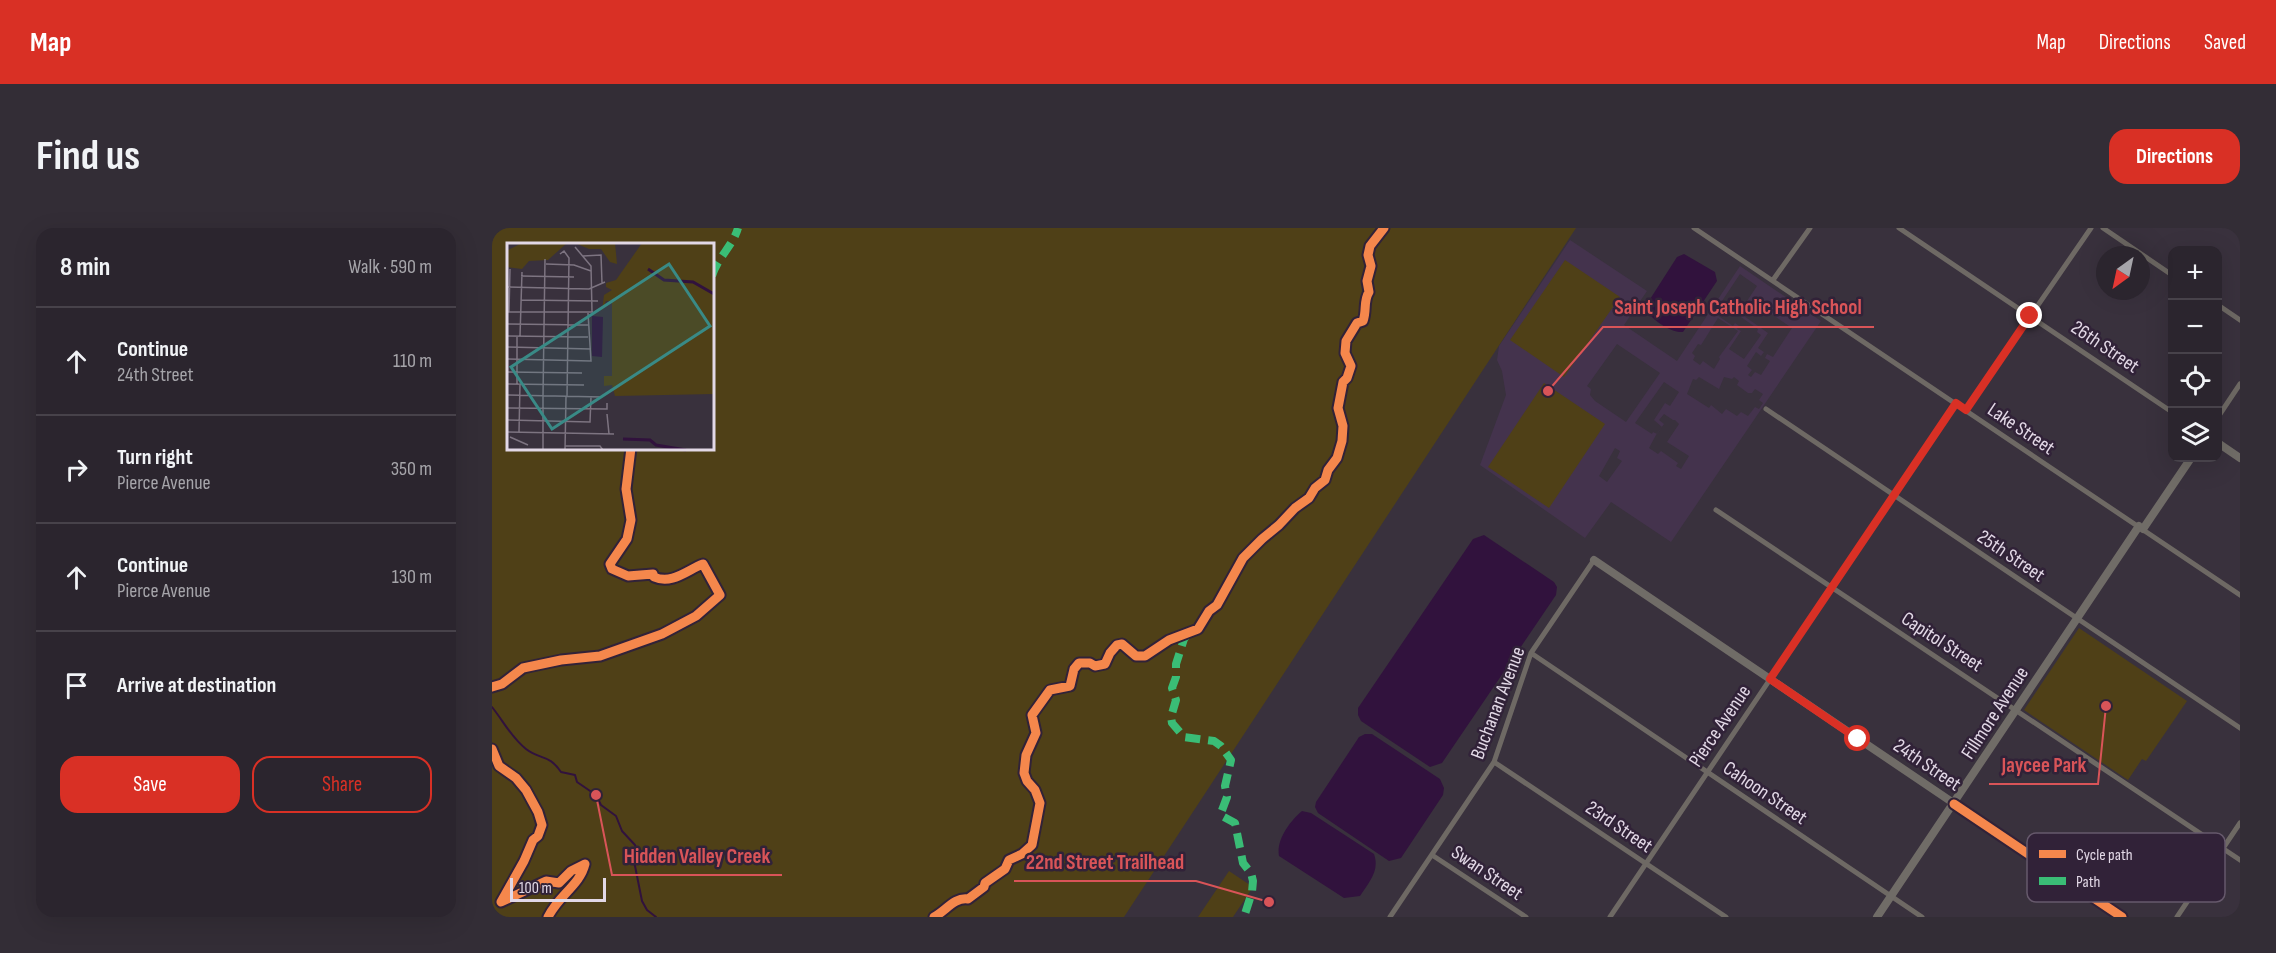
<!DOCTYPE html>
<html lang="en">
<head>
<meta charset="utf-8">
<style>
  :root { --surface:#2b252e; --page:#332d36; --text:#f1f3f6; --muted:#a6a5aa; --line:#47424a; --accent:#d93025 }
  body { margin:0; font-family:"Sofia Sans Condensed",sans-serif; background:var(--page); color:var(--text) }
  .controls { position:absolute; right:18px; top:18px; display:grid; overflow:hidden; border-radius:12px; box-shadow:0 6px 24px #0002 }
  .controls button { width:54px; height:54px; display:grid; place-items:center; padding:0; border:0; border-bottom:2px solid var(--line); background:var(--surface); color:var(--text); font:30px sans-serif }
  .compass { position:absolute; left:1604px; top:18px; width:54px; height:54px; border-radius:50%; background:var(--surface); box-shadow:0 6px 24px #0002; rotate:213deg }
  .scale { position:absolute; left:18px; bottom:15px; width:96px; box-sizing:border-box; padding-left:6px; border:3px solid #e2d8e6; border-top:0; font-size:16px; line-height:21px; white-space:nowrap; color:#e2d8e6; -webkit-text-stroke:4px #312238; paint-order:stroke }
  .stop { position:absolute; width:18px; height:18px; margin:-14px; border:4px solid #d93025; border-radius:50%; background:#fff }
  .stop.end { background:#d93025; border-color:#fff; box-shadow:0 2px 6px #0008 }
  .list { margin:0; padding:0; list-style:none }
  h2 { display:flex; justify-content:space-between; align-items:center; height:78px; margin:0; padding:0 24px; font-size:26px }
  h2 small { font-size:20px; font-weight:400; color:var(--muted) }
  .list li { display:grid; grid-template-columns:39px 1fr auto; gap:18px; align-items:center; box-sizing:border-box; height:108px; padding:0 24px; border-top:2px solid var(--line) }
  .list b { display:block; font-size:22px; white-space:nowrap }
  .list p { margin:0; font-size:20px; white-space:nowrap; color:var(--muted) }
  .list em { font-size:20px; font-style:normal; color:var(--muted) }
  .actions { display:flex; gap:12px; padding:18px 24px }
  .actions a { flex:1; padding:14px 0; border:2px solid var(--accent); border-radius:18px; text-align:center; font-size:21px; color:var(--accent) }
  .actions .main { background:var(--accent); color:#fff }
  .icon { flex:none; width:33px; height:33px; fill:none; stroke:currentColor; stroke-width:2; stroke-linecap:round; stroke-linejoin:round }
  .map { position:relative; flex:none; width:1748px; height:689px; overflow:hidden; border-radius:18px }
  header { display:flex; align-items:center; gap:36px; box-sizing:border-box; height:84px; padding:0 30px; background:var(--accent); color:#fff }
  header strong { font-size:28px }
  nav { display:flex; gap:33px; margin-inline-start:auto; font-size:21px }
  .intro { display:flex; align-items:center; justify-content:space-between; box-sizing:border-box; height:144px; padding:0 36px }
  h1 { margin:0; font-size:42px }
  .button { padding:15px 27px; border-radius:18px; background:var(--accent); color:#fff; font-size:21px; font-weight:700 }
  main { display:flex; gap:36px; padding:0 36px }
  aside { flex:1; background:var(--surface); border-radius:18px; box-shadow:0 6px 24px #0002 }
  .map>svg:first-child { display:block }
  .built { fill:#44334d; fill-rule:evenodd }
  .green { fill:#4f4017; fill-rule:evenodd }
  .water { fill:#31123d }
  .lines { fill:none; stroke-linecap:round; stroke-linejoin:round }
  .stream { stroke:#31123d; stroke-width:2 }
  .street { stroke:#6e6964; stroke-width:5 }
  .secondary { stroke:#706c67; stroke-width:8 }
  .quiet { stroke:#3abd76; stroke-width:8; stroke-dasharray:15 8; stroke-linecap:butt }
  .cycleway-casing { stroke:#312238; stroke-width:13 }
  .cycleway { stroke:#f5874c; stroke-width:9 }
  .route { stroke:#d93025; stroke-width:8 }
  .labels { text-anchor:middle; dominant-baseline:central; stroke-width:5; stroke-linejoin:round; paint-order:stroke }
  .street-label { font-size:20px; fill:#e2d8e6; stroke:#312238 }
  .inset-river { fill:none; stroke:#31123d; stroke-width:3 }
  .inset-road { fill:none; stroke:#7d7481; stroke-width:1.5 }
  .view { fill:#398a86; fill-opacity:0.15; stroke:#398a86; stroke-width:3 }
  .inset-edge { fill:none; stroke:#e2d8e6; stroke-width:3 }
  .key { fill:#312238; stroke:#66596c; stroke-width:1.5 }
  .key-label { font-size:16px; fill:#e2d8e6 }
  .leader { fill:none; stroke:#d95458; stroke-width:2 }
  .callout-dot { fill:#d95458; stroke:#312238; stroke-width:2 }
  .callout-label { font-size:21px; text-anchor:middle; font-weight:bold; fill:#d95458; stroke:#312238; stroke-width:5; stroke-linejoin:round; paint-order:stroke }
</style>
</head>
<body>
<header>
<strong>Map</strong>
<nav><a>Map</a><a>Directions</a><a>Saved</a></nav>
</header>
<div class="intro"><h1>Find us</h1><a class="button">Directions</a></div>
<main>
<aside>
<h2>8 min<small>Walk · 590 m</small></h2>
<ul class="list">
<li><svg class="icon" aria-label="ahead" viewBox="0 0 24 24"><path d="M12 20V5M6 11l6-6 6 6"/></svg><div><b>Continue</b><p>24th Street</p></div><em>110 m</em></li>
<li><svg class="icon" aria-label="right" viewBox="0 0 24 24"><path d="M7 20v-9h11M14 6l5 5-5 5"/></svg><div><b>Turn right</b><p>Pierce Avenue</p></div><em>350 m</em></li>
<li><svg class="icon" aria-label="ahead" viewBox="0 0 24 24"><path d="M12 20V5M6 11l6-6 6 6"/></svg><div><b>Continue</b><p>Pierce Avenue</p></div><em>130 m</em></li>
<li><svg class="icon" aria-label="arrive" viewBox="0 0 24 24"><path d="M6 21V4h12l-3 4 3 4H6"/></svg><div><b>Arrive at destination</b></div></li>
</ul>
<div class="actions"><a class="main">Save</a><a>Share</a></div>
</aside>
<div class="map">
<svg width="1748" height="689" viewBox="0 0 1748 689">
  <rect width="100%" height="100%" fill="#39313d"/>
  <path class="built" d="M1078,12L1155,63L1132,97L1185,133L1248,38L1329,93L1179,314L1119,274L1093,310L988,237L1014,167L1010,143L1005,132L1007,118ZM1248,46L1265,58L1249,82L1252,85L1249,89L1266,101L1265,104L1269,107L1252,131L1237,121L1249,103L1245,101L1247,98L1243,95L1241,98L1222,85ZM1262,74L1300,100L1281,129L1275,126L1273,130L1278,133L1269,147L1263,144L1259,149L1256,147L1260,142L1255,138L1264,124L1269,128L1272,124L1266,120L1276,105L1252,88L1255,83L1252,81L1255,76L1259,78ZM1226,90L1246,103L1227,129L1228,131L1222,141L1211,133L1208,137L1201,132L1203,128L1200,125L1206,116L1209,117ZM1125,116L1168,145L1134,194L1103,173L1098,167L1099,161L1095,158ZM1207,149L1227,161L1232,149L1240,151L1242,149L1247,153L1245,157L1256,165H1260L1263,161L1271,166L1267,172L1271,175L1267,181L1263,179L1256,188L1249,184L1245,188L1234,181L1230,186L1219,177L1217,180L1195,166L1201,151L1204,152ZM1172,154L1187,164L1178,178L1173,175L1162,192L1170,199L1165,206L1161,204L1160,206L1143,195ZM1172,186L1181,192H1183L1187,196L1175,214L1197,228L1189,241L1184,238L1186,235L1169,223L1166,226L1157,220L1164,207L1172,196L1167,192ZM1123,220L1128,223L1125,230L1130,233L1115,254L1107,248Z"/>
  <path class="green" d="M0,0H1084L632,689H0ZM16,16H220V220H16Z
    M1073,32L1128,69L1072,149L1018,112Z
    M1052,155L1113,196L1057,280L996,239Z
    M1587,400L1695,473L1654,533L1650,531L1636,552L1532,482Z
    M737,643L761,659L741,689H706Z"/>
  <path class="water" d="M1192,26L1223,44L1225,53L1191,104C1178,105 1158,91 1153,79L1185,29Z
    M992,307L1062,354L1065,359L1064,367L950,535L938,539L869,493L866,487V480L981,311Z
    M873,506H880L948,551L952,560L951,567L909,630L897,633L826,585L823,579L824,574L867,509Z
    M810,583L819,585L882,626C888,643 877,654 868,668L852,670L787,628C784,612 798,593 810,583Z"/>
  <g class="lines">
    <path class="stream" d="M0,479C12,494 19,509 34,521C48,532 57,526 69,544L83,547L85,554L104,567L109,577L124,588L130,603L143,617L145,622L142,633L150,673L155,682L164,689"/>
    <path class="street" d="M1202,0L1748,367
      M1407,0L1680,184
      M1611,0L1680,47
      M1281,52L1318,0
      M1726,77L1748,92
      M1274,181L1748,500
      M1474,182L1599,0
      M1726,189L1748,156
      M1224,282L1748,632
      M1039,425L1430,689
      M1002,534L1234,689
      M940,627L1034,689
      M898,689L1002,534L1039,425L1102,332
      M1118,689L1464,175
      M1685,689L1748,595"/>
    <path class="secondary" d="M1726,215L1748,230
      M1651,301L1699,230
      M1102,332L1630,689
      M1385,689L1647,298"/>
    <path class="quiet" d="M220,48C225,30 241,18 246,0
      M697,405L692,411L684,436V449L680,460L684,472L679,489L680,495L692,509L722,513L729,518L739,532L733,558L735,569L729,585L730,588L743,595L751,635L759,645L761,653L760,664L752,689"/>
    <defs>
      <path id="cycleway" d="M0,459L10,456L31,440L69,432L108,428L170,406L204,388L228,367L211,336C195,342 180,357 162,349L161,346L136,348L120,341L118,336L135,311L139,292L134,261L139,220
        M0,521L7,538L24,550L34,562L46,584L50,597L46,608L41,612L32,633L9,674L54,653L67,655L79,643L93,636C88,657 67,667 56,689
        M1462,576L1630,689
        M442,689C454,683 462,669 476,671L492,659L493,655L513,641L517,632L530,626L540,617L548,575L543,562L535,553L532,545L534,527L544,505L540,487L558,462L578,458L582,441L587,435H598L603,438L613,436L618,425L625,417L630,416L644,428H653L677,412L706,401L717,383L725,377L751,330L770,311L787,297L803,280L817,270L823,260L833,252L836,242L845,230L850,213L851,198L846,180L851,154L855,150L859,138L853,125L854,113L865,95L871,93C875,83 871,73 877,64L875,53L879,38L876,27L878,18L892,0"/>
    </defs>
    <use href="#cycleway" class="cycleway-casing"/>
    <use href="#cycleway" class="cycleway"/>
  </g>
  <g class="lines">
    <path class="route" d="M1366,511L1278,451L1464,175L1474,182L1538,88"/>
  </g>
  <g class="labels">
    <g class="street-label">
      <text transform="translate(1613 119) rotate(34)">26th Street</text>
      <text transform="translate(1529 201) rotate(34)">Lake Street</text>
      <text transform="translate(1519 328) rotate(34)">25th Street</text>
      <text transform="translate(1450 414) rotate(33)">Capitol Street</text>
      <text transform="translate(1006 475) rotate(-69)">Buchanan Avenue</text>
      <text transform="translate(1503 485) rotate(-57)">Fillmore Avenue</text>
      <text transform="translate(1228 498) rotate(-56)">Pierce Avenue</text>
      <text transform="translate(1435 537) rotate(34)">24th Street</text>
      <text transform="translate(1273 565) rotate(34)">Cahoon Street</text>
      <text transform="translate(1127 599) rotate(34)">23rd Street</text>
      <text transform="translate(995 645) rotate(34)">Swan Street</text>
    </g>
  </g>
  <g transform="translate(15 15)">
    <rect width="207" height="207" fill="#39313d"/>
    <path d="M15,0H60L41,17L22,18L15,26L0,24L1,7ZM68,0H108L110,21L103,19L94,6H82ZM135,0H207V151L108,153L105,142L97,143V133H105V58H99L95,68L97,52L105,47L99,44V40L109,37Z" fill="#4f4017"/>
    <path d="M85,73L96,74L95,114L85,113Z" fill="#31123d"/>
    <path class="inset-river" d="M141,26L157,37L186,39L207,51M116,196L143,197L149,202L179,207"/>
    <path class="inset-road" d="M68,4L84,23L85,69M53,11L57,8L62,15L60,154M76,13L94,12L95,40M39,21L67,22L84,28M14,33L67,34M0,44L82,46L98,39M14,57L91,58M0,69H86M2,69L3,26M0,81L81,82M0,93L81,94M13,93L15,29M0,104L84,106M0,116L84,118L81,70M0,129L75,130M0,141L77,142M10,141V93M0,152L95,154M36,153L38,16M36,153V207M0,165L100,166V160M100,171L102,191M0,177L83,179L84,154M0,189L107,191M12,189L13,141M3,194L21,202M58,203H93L96,207M58,207L59,154"/>
    <path class="view" d="M162,21L203,83L45,186L4,124Z"/>
    <rect width="207" height="207" class="inset-edge"/>
  </g>
  <rect x="1535" y="605" width="198" height="69" rx="9" class="key"/>
  <rect x="1547" y="622" width="27" height="8" fill="#f5874c"/>
  <rect x="1547" y="649" width="27" height="8" fill="#3abd76"/>
  <g class="key-label">
    <text x="1584" y="632">Cycle path</text>
    <text x="1584" y="659">Path</text>
  </g>
  <path class="leader" d="M1056 163L1111 99H1382M1614 478L1606 556H1497M104 567L120 647H290M777 674L704 653H522"/>
  <g class="callout-dot">
    <circle cx="1056" cy="163" r="6"/>
    <circle cx="1614" cy="478" r="6"/>
    <circle cx="104" cy="567" r="6"/>
    <circle cx="777" cy="674" r="6"/>
  </g>
  <g class="callout-label">
    <text x="1246" y="86">Saint Joseph Catholic High School</text>
    <text x="1552" y="544">Jaycee Park</text>
    <text x="205" y="635">Hidden Valley Creek</text>
    <text x="613" y="641">22nd Street Trailhead</text>
  </g>
</svg>
<div class="controls">
<button>+</button>
<button>−</button>
<button><svg class="icon" aria-label="locate" viewBox="0 0 24 24"><circle cx="12" cy="12" r="6"/><path d="M12 2v4M12 18v4M2 12h4M18 12h4"/></svg></button>
<button><svg class="icon" aria-label="layers" viewBox="0 0 24 24"><path d="M12 4l9 5-9 5-9-5zM3 14l9 5 9-5"/></svg></button>
</div>
<svg class="compass" viewBox="-18 -18 36 36"><path d="M0-13l5 13h-10z" fill="#e53935"/><path d="M0 13l5-13h-10z" fill="#a6a5aa"/></svg>
<div class="scale">100 m</div>
<div class="stop" style="left:1366px;top:511px"></div>
<div class="stop end" style="left:1538px;top:88px"></div>
</div>
</main>
</body>
</html>
